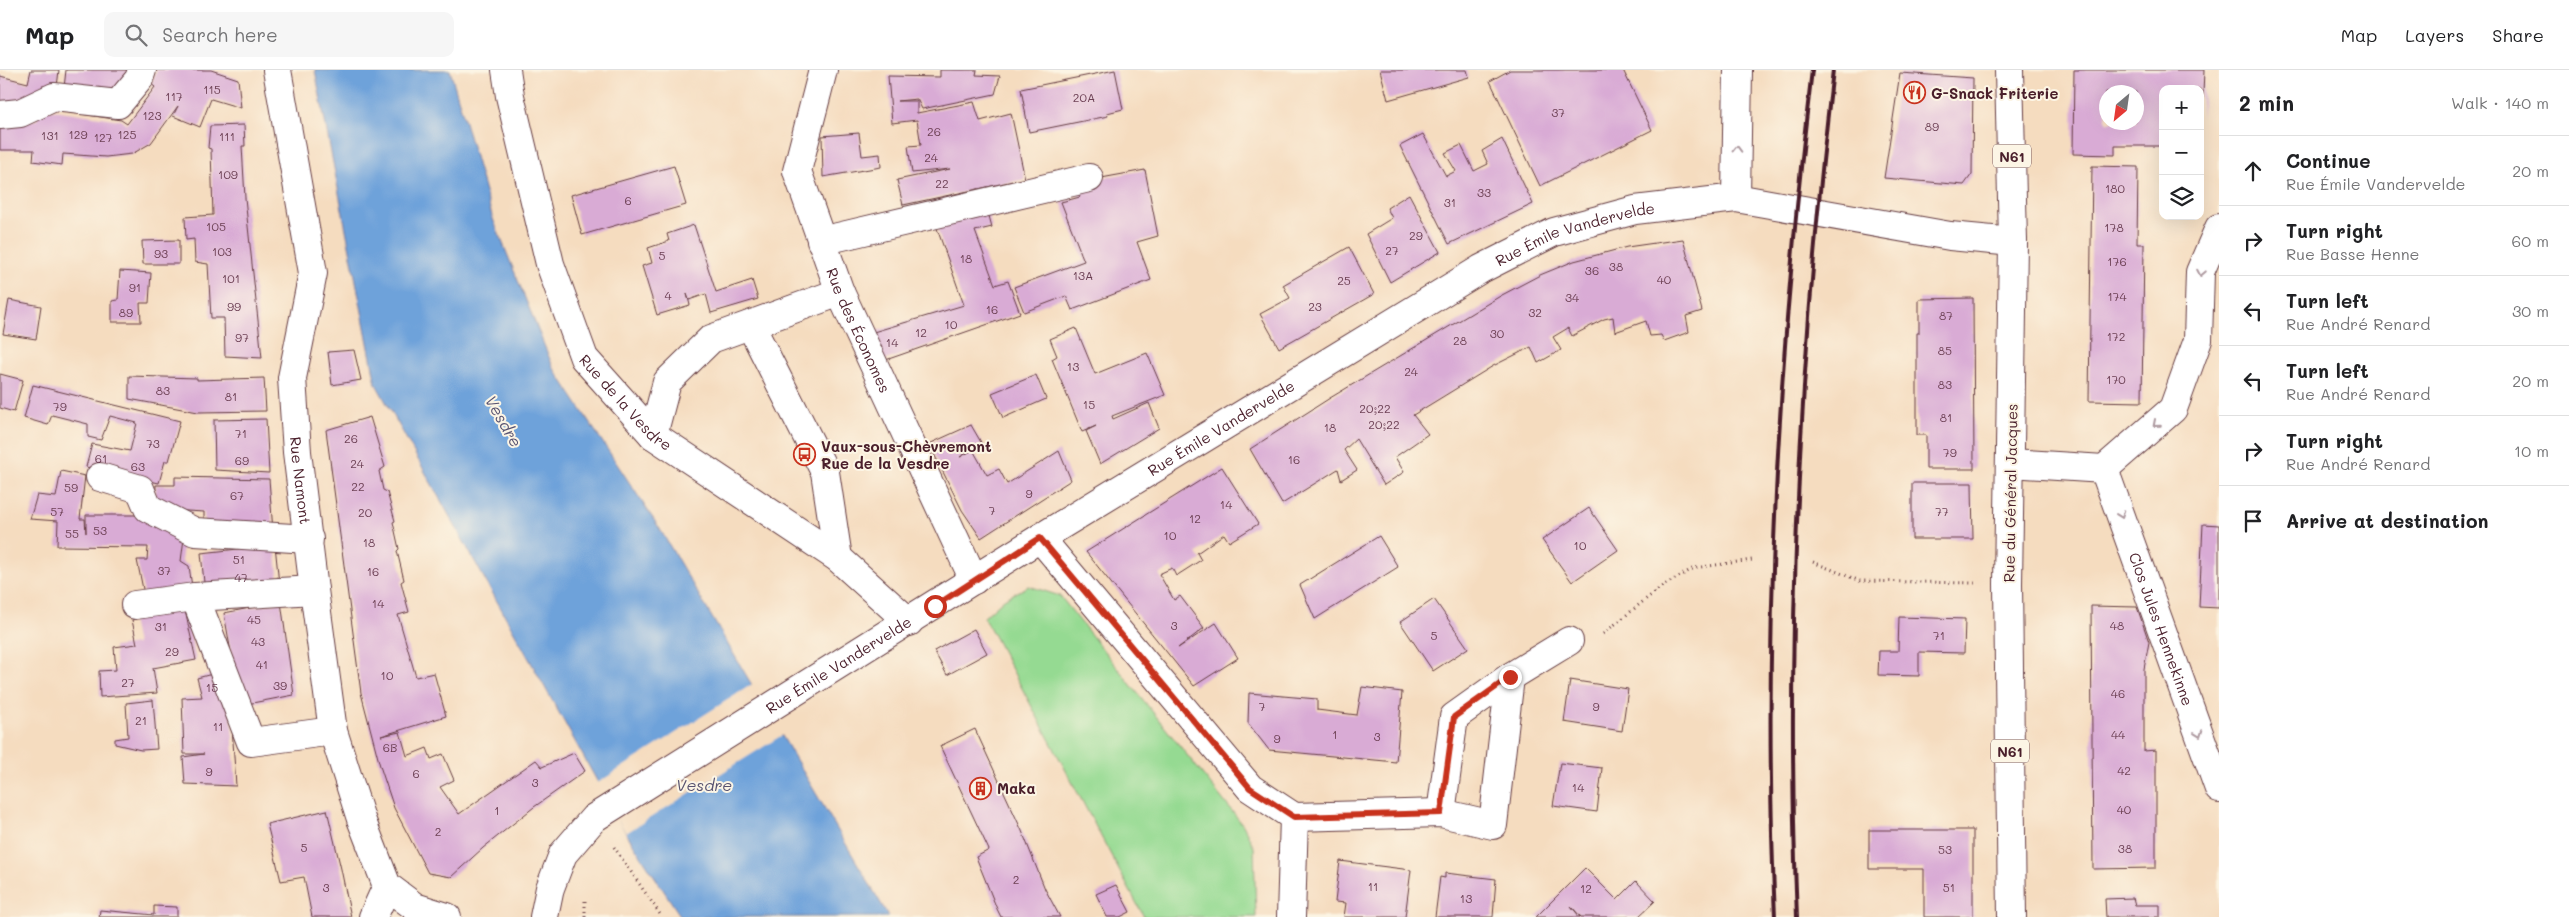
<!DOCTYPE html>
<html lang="en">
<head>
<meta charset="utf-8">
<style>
  :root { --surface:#fff; --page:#f6f6f6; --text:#202124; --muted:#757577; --line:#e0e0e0 }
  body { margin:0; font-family:Mali,sans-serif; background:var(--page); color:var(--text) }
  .controls { position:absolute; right:15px; top:15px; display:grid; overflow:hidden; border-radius:10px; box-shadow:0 5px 20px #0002 }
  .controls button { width:45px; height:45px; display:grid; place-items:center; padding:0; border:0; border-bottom:1px solid var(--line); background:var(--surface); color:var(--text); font:25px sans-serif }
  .compass { position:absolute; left:2099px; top:15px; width:45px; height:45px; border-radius:50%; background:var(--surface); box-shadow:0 5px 20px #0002; rotate:209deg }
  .stop { position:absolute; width:15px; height:15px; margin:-11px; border:4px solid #c8321e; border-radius:50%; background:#fff }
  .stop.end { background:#c8321e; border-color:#fff; box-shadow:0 1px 5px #0008 }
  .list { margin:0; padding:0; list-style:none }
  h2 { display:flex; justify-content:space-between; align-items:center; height:65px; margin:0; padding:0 20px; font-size:21px }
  h2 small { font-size:16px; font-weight:400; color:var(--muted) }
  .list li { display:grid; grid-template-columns:32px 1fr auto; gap:15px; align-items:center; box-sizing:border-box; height:70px; padding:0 20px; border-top:1px solid var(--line) }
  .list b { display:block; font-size:19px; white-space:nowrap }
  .list p { margin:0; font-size:16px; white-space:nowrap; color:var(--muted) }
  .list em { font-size:16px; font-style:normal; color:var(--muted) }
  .icon { flex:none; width:28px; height:28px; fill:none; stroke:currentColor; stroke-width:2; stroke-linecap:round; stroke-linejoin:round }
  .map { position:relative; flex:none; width:2219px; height:847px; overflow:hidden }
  header { display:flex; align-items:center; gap:30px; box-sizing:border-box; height:70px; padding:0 25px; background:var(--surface); border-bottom:1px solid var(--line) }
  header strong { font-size:24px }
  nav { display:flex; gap:28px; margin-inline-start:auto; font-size:18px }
  .search { width:350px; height:45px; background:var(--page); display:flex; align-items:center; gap:12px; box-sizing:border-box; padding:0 18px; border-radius:10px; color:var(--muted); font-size:19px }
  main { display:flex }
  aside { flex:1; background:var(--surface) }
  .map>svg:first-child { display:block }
  .green { fill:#95da92; stroke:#707c5e }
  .water { fill:#6ea2da; stroke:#5c6082 }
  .pier { fill:#f5dcbf }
  .building { fill:#d9abd5; fill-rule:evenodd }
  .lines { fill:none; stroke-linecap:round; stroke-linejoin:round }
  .minor-casing { stroke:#643b41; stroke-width:30 }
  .major-casing { stroke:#643b41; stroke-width:30 }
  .path { stroke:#643b41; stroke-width:3; stroke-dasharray:1 4; stroke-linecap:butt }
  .minor { stroke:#fff; stroke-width:28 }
  .major { stroke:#fff; stroke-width:28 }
  .rail { stroke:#4a1f2b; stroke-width:4 }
  .oneway { stroke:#ae9aa0 }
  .route { stroke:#c8321e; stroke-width:6 }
  .labels { text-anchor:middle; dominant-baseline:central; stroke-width:4; stroke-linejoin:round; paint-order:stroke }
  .number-label { font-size:12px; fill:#6e4256 }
  .shield { fill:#fcf5e5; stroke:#7f5f63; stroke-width:1 }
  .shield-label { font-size:14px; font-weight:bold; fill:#4a1f2b }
  .poi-label { font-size:15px; font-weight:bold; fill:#4a1f2b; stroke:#fcf5e5; text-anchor:start }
  .street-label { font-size:15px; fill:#4a1f2b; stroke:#fcf5e5 }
  .water-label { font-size:16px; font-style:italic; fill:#585371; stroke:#fcf5e5 }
</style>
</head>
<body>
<header>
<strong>Map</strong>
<div class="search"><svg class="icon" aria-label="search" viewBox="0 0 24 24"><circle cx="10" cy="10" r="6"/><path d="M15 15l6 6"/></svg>Search here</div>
<nav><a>Map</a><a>Layers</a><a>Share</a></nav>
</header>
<main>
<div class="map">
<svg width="2219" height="847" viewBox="0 0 2219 847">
  <rect width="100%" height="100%" fill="#fcf5e5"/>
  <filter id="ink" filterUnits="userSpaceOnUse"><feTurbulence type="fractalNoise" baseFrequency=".02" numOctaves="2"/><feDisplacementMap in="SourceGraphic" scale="10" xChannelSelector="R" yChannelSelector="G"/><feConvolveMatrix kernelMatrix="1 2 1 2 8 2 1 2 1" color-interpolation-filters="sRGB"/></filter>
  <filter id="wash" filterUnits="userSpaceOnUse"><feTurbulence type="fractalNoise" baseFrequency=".0096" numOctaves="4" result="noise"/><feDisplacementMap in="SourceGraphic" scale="20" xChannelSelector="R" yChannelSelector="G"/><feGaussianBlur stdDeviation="1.12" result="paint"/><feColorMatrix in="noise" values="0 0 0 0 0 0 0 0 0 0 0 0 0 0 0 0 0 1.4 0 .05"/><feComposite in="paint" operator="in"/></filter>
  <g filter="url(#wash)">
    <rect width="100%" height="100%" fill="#f5dcbf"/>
    <path class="green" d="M1029,516L1060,526L1243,755L1254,777L1256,847H1144L984,547L1004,529Z"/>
    <path class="water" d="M315,0H450L493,149L553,297L658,456L889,847H681L626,763L376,314Z"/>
    <path class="pier" d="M754,613L784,664L626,763L596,714Z"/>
    <g id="blocks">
      <path class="building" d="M31,0H59L57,17L42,16L41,29L0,39V6L28,13Z
        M66,0H135L119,26L64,18Z
        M157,0H211L238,9L241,38L211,29L200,57L173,46L178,36L151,73L132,84L106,87L63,84L62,95L33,91L34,80H0V52L37,50L39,38L121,50L127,54L155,17L151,14Z
        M940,0H977L976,5L1000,6L995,24L922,39L917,29L897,31H917V43L974,32L980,51L1011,43L1025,109L903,135L897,110L950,99L912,103L908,76L921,75L917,50L892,53L888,6L940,7Z
        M1115,0L1123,39L1107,43L1108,46L1029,62L1021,19Z
        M1380,0H1467L1469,7L1388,30Z
        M1510,0H1623L1652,60L1540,116L1490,11Z
        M2074,0H2204L2202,48L2200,19H2163V76H2115V85L2073,84ZM2106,22H2136V52H2106Z
        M1900,3L1973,8L1972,104L1964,115L1884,108Z
        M244,55L245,76H242L245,128L262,288L225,286L224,248H211L208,194L195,192L194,169L186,170L185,147L213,145L211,79L208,78L210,56Z
        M859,63L862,86L880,84L881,97L823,107L822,66Z
        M1423,64L1446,106L1456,101L1445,83L1461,75L1474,101L1488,94L1482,81L1502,69L1533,134L1449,174L1400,76Z
        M674,96L686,135L582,165L571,125Z
        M2092,96L2138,97L2137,174H2144L2142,332L2089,331Z
        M1145,100L1158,166L1137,172L1151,210L1072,240L1066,226L1024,242L1014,217L1084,191L1061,132L1080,127L1074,113Z
        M1409,124L1440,182L1390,212L1366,164L1392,148L1387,138Z
        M986,135L992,157L975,161L995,215L1008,211L1020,243L880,292L870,263L964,235L933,147Z
        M694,155L716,222L752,210L758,229L711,243L706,224L689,230L687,224L690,235L657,245L642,196L652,193L648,178L669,171L667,164Z
        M1683,169L1702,241L1686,246L1689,262L1664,271L1661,265L1650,266L1646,251L1615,262L1613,247L1604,249L1572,266L1568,258L1553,267L1561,280L1538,293L1531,277L1493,296L1413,345L1428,364L1395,387L1404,402L1384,415L1356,369L1344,380L1357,400L1341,410L1338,399L1282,434L1250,379L1330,328L1502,225L1540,205L1574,191L1627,177Z
        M179,170V194H143L142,171Z
        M1349,177L1374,224L1279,278L1260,244L1290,228L1283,215Z
        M120,201L151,203L149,233H140L141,252H112V231L118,230Z
        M1973,228L1974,399H1926V365H1917V263H1919V229Z
        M9,230L41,236L36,269L3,264Z
        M1076,258L1095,304L1147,283L1165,325L1112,346L1113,349L1149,333L1159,358L1100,394L1086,361L1096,356L1082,362L1052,289L1057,286L1050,269Z
        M354,280L361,310L332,315L328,282Z
        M0,304L23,310L14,342L0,338Z
        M1036,305L1046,329L1003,348L992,323Z
        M129,306L197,308V310L264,308L266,341L198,342L129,329Z
        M33,315L180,351L169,391H165L159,413L86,397L92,374L130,381L137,353L110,346L101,370L88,367V354L52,345L48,355L24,348Z
        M370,347L385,397L379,401L383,420L387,422L395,451L393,452L399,479L397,481L404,510L401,512L409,542L398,545L416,607L434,603L446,646L381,666L400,662L407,686L427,678L431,689L443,684L454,710L440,717L459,744L536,690L542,697L574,683L585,701L534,737L483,778L451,807L428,803L394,738L380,696L361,623L326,360Z
        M266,349L269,403L215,400L214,350Z
        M971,355L982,374L960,387L973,380L987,405L999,399L1007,414L1059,381L1071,410L981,468L962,440L929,374Z
        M1222,397L1258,454L1229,472L1224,464L1197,483L1201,490L1176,506L1172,498L1159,504L1174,530L1180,526L1204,558L1178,578L1216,553L1238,588L1194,616L1086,482Z
        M61,401L85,406L80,449H85L86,463V445H149L185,461L181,491L189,496L192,517L145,529L137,490H147L148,477L57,476L58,451L30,449L37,425L56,427Z
        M175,407L269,409L273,461L204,457V442L155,439L156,415H175Z
        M1912,413H1972L1973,469H1912Z
        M1589,438L1618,480L1572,512L1542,470Z
        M2203,454L2219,455V538L2199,537Z
        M1379,466L1398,497L1315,549L1300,515Z
        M275,475L279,514L205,522L201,483Z
        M1434,529L1468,578L1433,601L1400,552Z
        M281,532L294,625L247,634L242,611H236L224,543Z
        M184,536L196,590L153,598L157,623L100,627L99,601L116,600L114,577L137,574L132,550Z
        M2091,536L2137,537L2149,572L2144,599V681L2156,680V798L2093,799Z
        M1899,547L1965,549L1964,583L1919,582V606L1878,605L1879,581H1898Z
        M974,559L987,583L947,605L934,581Z
        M220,602L230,627L236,716L185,714L183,687L204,684H184L182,628L202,627L197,608Z
        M1570,610L1628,619L1622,661L1564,652Z
        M1362,617L1402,622L1396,692L1269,680L1248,653L1249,623L1317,629V640L1357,645Z
        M153,630L157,679L141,680L115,674V669L128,667L126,633Z
        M975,659L1022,761L1045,819L1060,847H1001L997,839L976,787L989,780L940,676Z
        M1560,693L1602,698L1597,742L1553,736Z
        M327,740L341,799L351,847H312L304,807L281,811L267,754Z
        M1869,760H1973V847H1924V799H1869Z
        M1340,791L1411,800L1405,847H1344L1346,833L1335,832Z
        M1585,798L1617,830L1636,811L1655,831L1638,847H1581L1571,836L1580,847H1536Z
        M1445,803L1496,809L1493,847H1435L1440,807L1445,808Z
        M1116,815L1130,842L1120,847H1107L1096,824Z
        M2133,828L2135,835H2160V847H2106L2105,829Z
        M154,836L177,837V847H99L100,840L154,845Z"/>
    </g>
  </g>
  <g filter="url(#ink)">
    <use href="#blocks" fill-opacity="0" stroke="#643b41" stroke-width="1"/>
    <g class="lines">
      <defs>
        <g id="minor">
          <path id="s1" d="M277,0L313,203L292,308L297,382L314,520L333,661L361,749L387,816"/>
          <path id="s2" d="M506,0L510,26L550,194L584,288L653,365L838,488L909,552"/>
          <path id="s3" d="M823,0L797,101L840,222L974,510"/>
          <path d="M0,45L20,43L54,27L118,34L139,9L142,0"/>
          <path d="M1736,128L1738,0"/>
          <path d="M821,171L1089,108"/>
          <path d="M751,256L825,402L838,488"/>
          <path d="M653,365L667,312L711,269L840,222"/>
          <path d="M2011,393L2104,399L2173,339L2198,270L2200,202L2219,158"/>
          <path id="s4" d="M2104,399L2219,719"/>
          <path d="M100,407L140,419L148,438L195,462L309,469"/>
          <path d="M1040,468L1250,718L1294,747"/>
          <path d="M314,520L195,527L251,672L333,661"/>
          <path d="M135,535L195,527"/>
          <path d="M1441,743L1454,647L1510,607L1569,571"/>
          <path d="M1294,747L1441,743L1493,755L1510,607"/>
          <path d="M387,816L415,837L447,847"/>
          <path d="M373,847L387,816"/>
          <path d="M1291,847L1294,747"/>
        </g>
        <g id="major">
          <path d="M2009,0L2013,172L2008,514L2012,847"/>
          <path id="s5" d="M544,847L550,818L563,784L594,748L1040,468L1481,199L1554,162L1635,140L1736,128L1950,166L2013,172"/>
        </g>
      </defs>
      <use href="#minor" class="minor-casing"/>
      <use href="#major" class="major-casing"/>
      <path class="path" d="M1813,492L1860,511L1975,513
        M1603,564L1661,517L1694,498L1752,490
        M614,777L662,847
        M585,847V830"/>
      <use href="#minor" class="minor"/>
      <use href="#major" class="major"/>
      <path class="rail" d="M1775,847C1762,564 1778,281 1812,0
        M1797,847C1785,564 1800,281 1833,0"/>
    </g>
    <defs><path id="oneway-chevron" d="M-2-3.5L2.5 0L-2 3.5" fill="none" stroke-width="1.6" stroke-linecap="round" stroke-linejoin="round" transform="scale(1.25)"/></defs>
    <g class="oneway">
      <use href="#oneway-chevron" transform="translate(1737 79) rotate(-89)"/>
      <use href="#oneway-chevron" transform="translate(2201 203) rotate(101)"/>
      <use href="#oneway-chevron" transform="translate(2156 354) rotate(139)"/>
      <use href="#oneway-chevron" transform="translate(2121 445) rotate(70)"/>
      <use href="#oneway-chevron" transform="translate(2199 664) rotate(70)"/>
    </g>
  </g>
  <g class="lines" filter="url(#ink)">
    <path class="route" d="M935,536L1040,468L1250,718L1294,747L1441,743L1454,647L1510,607"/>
  </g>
  <defs>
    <symbol id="restaurant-ring" viewBox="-11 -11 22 22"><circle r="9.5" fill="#fcf5e5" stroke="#c8321e" stroke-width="1.5"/><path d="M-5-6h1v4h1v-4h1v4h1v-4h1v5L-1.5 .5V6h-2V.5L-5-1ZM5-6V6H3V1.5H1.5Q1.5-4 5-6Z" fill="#c8321e"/></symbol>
    <symbol id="bus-ring" viewBox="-11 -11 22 22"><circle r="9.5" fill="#fcf5e5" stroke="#c8321e" stroke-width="1.5"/><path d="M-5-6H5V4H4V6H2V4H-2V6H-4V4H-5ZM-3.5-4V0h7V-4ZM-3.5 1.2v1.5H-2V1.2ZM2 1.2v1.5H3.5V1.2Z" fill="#c8321e"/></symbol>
    <symbol id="building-ring" viewBox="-11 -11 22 22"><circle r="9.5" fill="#fcf5e5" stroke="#c8321e" stroke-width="1.5"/><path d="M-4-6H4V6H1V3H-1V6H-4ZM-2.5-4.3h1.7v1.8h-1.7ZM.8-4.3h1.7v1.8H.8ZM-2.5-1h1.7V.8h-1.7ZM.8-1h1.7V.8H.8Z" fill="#c8321e"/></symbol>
  </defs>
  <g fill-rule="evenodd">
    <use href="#restaurant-ring" x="1902" y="10" width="25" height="25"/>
    <use href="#bus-ring" x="792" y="372" width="25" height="25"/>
    <use href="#building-ring" x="968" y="706" width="25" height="25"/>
  </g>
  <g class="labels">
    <g class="number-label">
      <text x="212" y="19">115</text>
      <text x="174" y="26">117</text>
      <text x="1084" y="27">20A</text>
      <text x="1558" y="42">37</text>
      <text x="152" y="45">123</text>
      <text x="1932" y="56">89</text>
      <text x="934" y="61">26</text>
      <text x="78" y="64">129</text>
      <text x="127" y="64">125</text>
      <text x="50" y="65">131</text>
      <text x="227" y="66">111</text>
      <text x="103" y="67">127</text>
      <text x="931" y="87">24</text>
      <text x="228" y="104">109</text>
      <text x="942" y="113">22</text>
      <text x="2115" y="118">180</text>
      <text x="1484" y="122">33</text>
      <text x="628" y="130">6</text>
      <text x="1450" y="132">31</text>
      <text x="216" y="156">105</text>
      <text x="2114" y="157">178</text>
      <text x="1416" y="165">29</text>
      <text x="1392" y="180">27</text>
      <text x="222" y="181">103</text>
      <text x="161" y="183">93</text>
      <text x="662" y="185">5</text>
      <text x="966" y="188">18</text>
      <text x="2117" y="191">176</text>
      <text x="1616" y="196">38</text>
      <text x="1592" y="200">36</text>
      <text x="1083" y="205">13A</text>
      <text x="231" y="208">101</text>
      <text x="1664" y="209">40</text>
      <text x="1344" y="210">25</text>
      <text x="135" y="217">91</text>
      <text x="668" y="225">4</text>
      <text x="2117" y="226">174</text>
      <text x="1572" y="227">34</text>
      <text x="234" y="236">99</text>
      <text x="1315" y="236">23</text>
      <text x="992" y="239">16</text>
      <text x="126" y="242">89</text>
      <text x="1535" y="242">32</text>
      <text x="1946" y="245">87</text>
      <text x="951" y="254">10</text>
      <text x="921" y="262">12</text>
      <text x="1497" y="263">30</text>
      <text x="2116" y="266">172</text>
      <text x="242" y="267">97</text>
      <text x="1460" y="270">28</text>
      <text x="892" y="272">14</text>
      <text x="1945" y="280">85</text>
      <text x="1073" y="296">13</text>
      <text x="1411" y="301">24</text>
      <text x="2116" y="309">170</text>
      <text x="1945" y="314">83</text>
      <text x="163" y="320">83</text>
      <text x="231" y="326">81</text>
      <text x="1089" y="334">15</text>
      <text x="60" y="336">79</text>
      <text x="1375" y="338">20;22</text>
      <text x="1946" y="347">81</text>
      <text x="1384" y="354">20;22</text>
      <text x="1330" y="357">18</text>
      <text x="241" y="363">71</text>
      <text x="351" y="368">26</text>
      <text x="153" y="373">73</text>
      <text x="1950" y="382">79</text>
      <text x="101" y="388">61</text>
      <text x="1294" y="389">16</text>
      <text x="242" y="390">69</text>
      <text x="357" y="393">24</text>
      <text x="138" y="396">63</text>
      <text x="358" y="416">22</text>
      <text x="71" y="417">59</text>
      <text x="1029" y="423">9</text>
      <text x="237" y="425">67</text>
      <text x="1226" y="434">14</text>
      <text x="992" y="440">7</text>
      <text x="57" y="441">57</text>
      <text x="1942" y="441">77</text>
      <text x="365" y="442">20</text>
      <text x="1195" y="448">12</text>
      <text x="100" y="460">53</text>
      <text x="72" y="463">55</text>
      <text x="1170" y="465">10</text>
      <text x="369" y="472">18</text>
      <text x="1580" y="475">10</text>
      <text x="239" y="489">51</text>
      <text x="164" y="500">37</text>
      <text x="373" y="501">16</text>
      <text x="241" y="507">47</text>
      <text x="378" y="533">14</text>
      <text x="254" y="549">45</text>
      <text x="1174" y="555">3</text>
      <text x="2117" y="555">48</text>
      <text x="161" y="556">31</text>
      <text x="1434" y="565">5</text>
      <text x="1939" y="565">71</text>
      <text x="258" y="571">43</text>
      <text x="172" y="581">29</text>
      <text x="262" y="594">41</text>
      <text x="387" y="605">10</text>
      <text x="128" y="612">27</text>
      <text x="280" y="615">39</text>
      <text x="212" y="617">15</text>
      <text x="2118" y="623">46</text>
      <text x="1262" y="636">7</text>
      <text x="1596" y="636">9</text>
      <text x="141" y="650">21</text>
      <text x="218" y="656">11</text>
      <text x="1335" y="664">1</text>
      <text x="2118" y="664">44</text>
      <text x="1377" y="666">3</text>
      <text x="1277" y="668">9</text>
      <text x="390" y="677">6B</text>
      <text x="2124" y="700">42</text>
      <text x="209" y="701">9</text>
      <text x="416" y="703">6</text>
      <text x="535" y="712">3</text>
      <text x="1578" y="717">14</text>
      <text x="2124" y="739">40</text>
      <text x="497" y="740">1</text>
      <text x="438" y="761">2</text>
      <text x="304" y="777">5</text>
      <text x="2125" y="778">38</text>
      <text x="1945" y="779">53</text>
      <text x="1016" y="809">2</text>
      <text x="1373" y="816">11</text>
      <text x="326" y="817">3</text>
      <text x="1949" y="817">51</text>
      <text x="1586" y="818">12</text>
      <text x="1466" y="828">13</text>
    </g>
    <g class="shield">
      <rect x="1993" y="74.5" width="38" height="23" rx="4"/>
      <rect x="1991" y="669.5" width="38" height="23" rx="4"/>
    </g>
    <g class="shield-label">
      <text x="2012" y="86">N61</text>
      <text x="2010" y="681">N61</text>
    </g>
    <g class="poi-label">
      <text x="1931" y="23">G-Snack Friterie</text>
      <text x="821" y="376">Vaux-sous-Chèvremont<tspan x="821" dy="17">Rue de la Vesdre</tspan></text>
      <text x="997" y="718">Maka</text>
    </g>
    <g class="street-label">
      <text stroke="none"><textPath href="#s5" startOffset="1258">Rue Émile Vandervelde</textPath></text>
      <text stroke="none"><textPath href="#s3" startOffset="275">Rue des Économes</textPath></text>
      <text stroke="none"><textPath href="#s2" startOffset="360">Rue de la Vesdre</textPath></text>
      <text stroke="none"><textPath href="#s5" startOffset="852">Rue Émile Vandervelde</textPath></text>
      <text stroke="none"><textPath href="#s1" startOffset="416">Rue Namont</textPath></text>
      <text transform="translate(2010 423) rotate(-89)">Rue du Général Jacques</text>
      <text stroke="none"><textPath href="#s4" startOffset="170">Clos Jules Hennekinne</textPath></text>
      <text stroke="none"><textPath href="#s5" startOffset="402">Rue Émile Vandervelde</textPath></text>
    </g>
    <g class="water-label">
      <text transform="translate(504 351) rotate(60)">Vesdre</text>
      <text x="704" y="714">Vesdre</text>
    </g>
  </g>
</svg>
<div class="controls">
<button>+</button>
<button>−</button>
<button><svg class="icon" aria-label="layers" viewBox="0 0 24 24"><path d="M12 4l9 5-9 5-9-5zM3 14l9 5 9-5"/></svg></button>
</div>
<svg class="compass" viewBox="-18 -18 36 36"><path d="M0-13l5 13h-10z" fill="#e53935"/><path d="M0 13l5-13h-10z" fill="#757577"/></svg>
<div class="stop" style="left:935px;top:536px"></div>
<div class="stop end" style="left:1510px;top:607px"></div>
</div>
<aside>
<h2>2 min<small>Walk · 140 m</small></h2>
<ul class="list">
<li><svg class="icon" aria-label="ahead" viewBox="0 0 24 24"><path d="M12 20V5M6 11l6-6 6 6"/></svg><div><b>Continue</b><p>Rue Émile Vandervelde</p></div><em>20 m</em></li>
<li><svg class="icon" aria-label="right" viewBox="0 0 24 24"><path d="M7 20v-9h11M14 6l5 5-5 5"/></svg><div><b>Turn right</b><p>Rue Basse Henne</p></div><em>60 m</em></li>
<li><svg class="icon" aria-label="left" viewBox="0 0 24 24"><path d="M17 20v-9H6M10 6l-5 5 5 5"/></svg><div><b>Turn left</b><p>Rue André Renard</p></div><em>30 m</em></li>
<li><svg class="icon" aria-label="left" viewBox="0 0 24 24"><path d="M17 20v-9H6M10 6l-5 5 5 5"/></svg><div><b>Turn left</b><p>Rue André Renard</p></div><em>20 m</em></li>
<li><svg class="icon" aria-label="right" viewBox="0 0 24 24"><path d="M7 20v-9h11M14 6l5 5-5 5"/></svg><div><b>Turn right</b><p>Rue André Renard</p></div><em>10 m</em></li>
<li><svg class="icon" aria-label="arrive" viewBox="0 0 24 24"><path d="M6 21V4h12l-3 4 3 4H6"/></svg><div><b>Arrive at destination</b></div></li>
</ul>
</aside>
</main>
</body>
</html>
